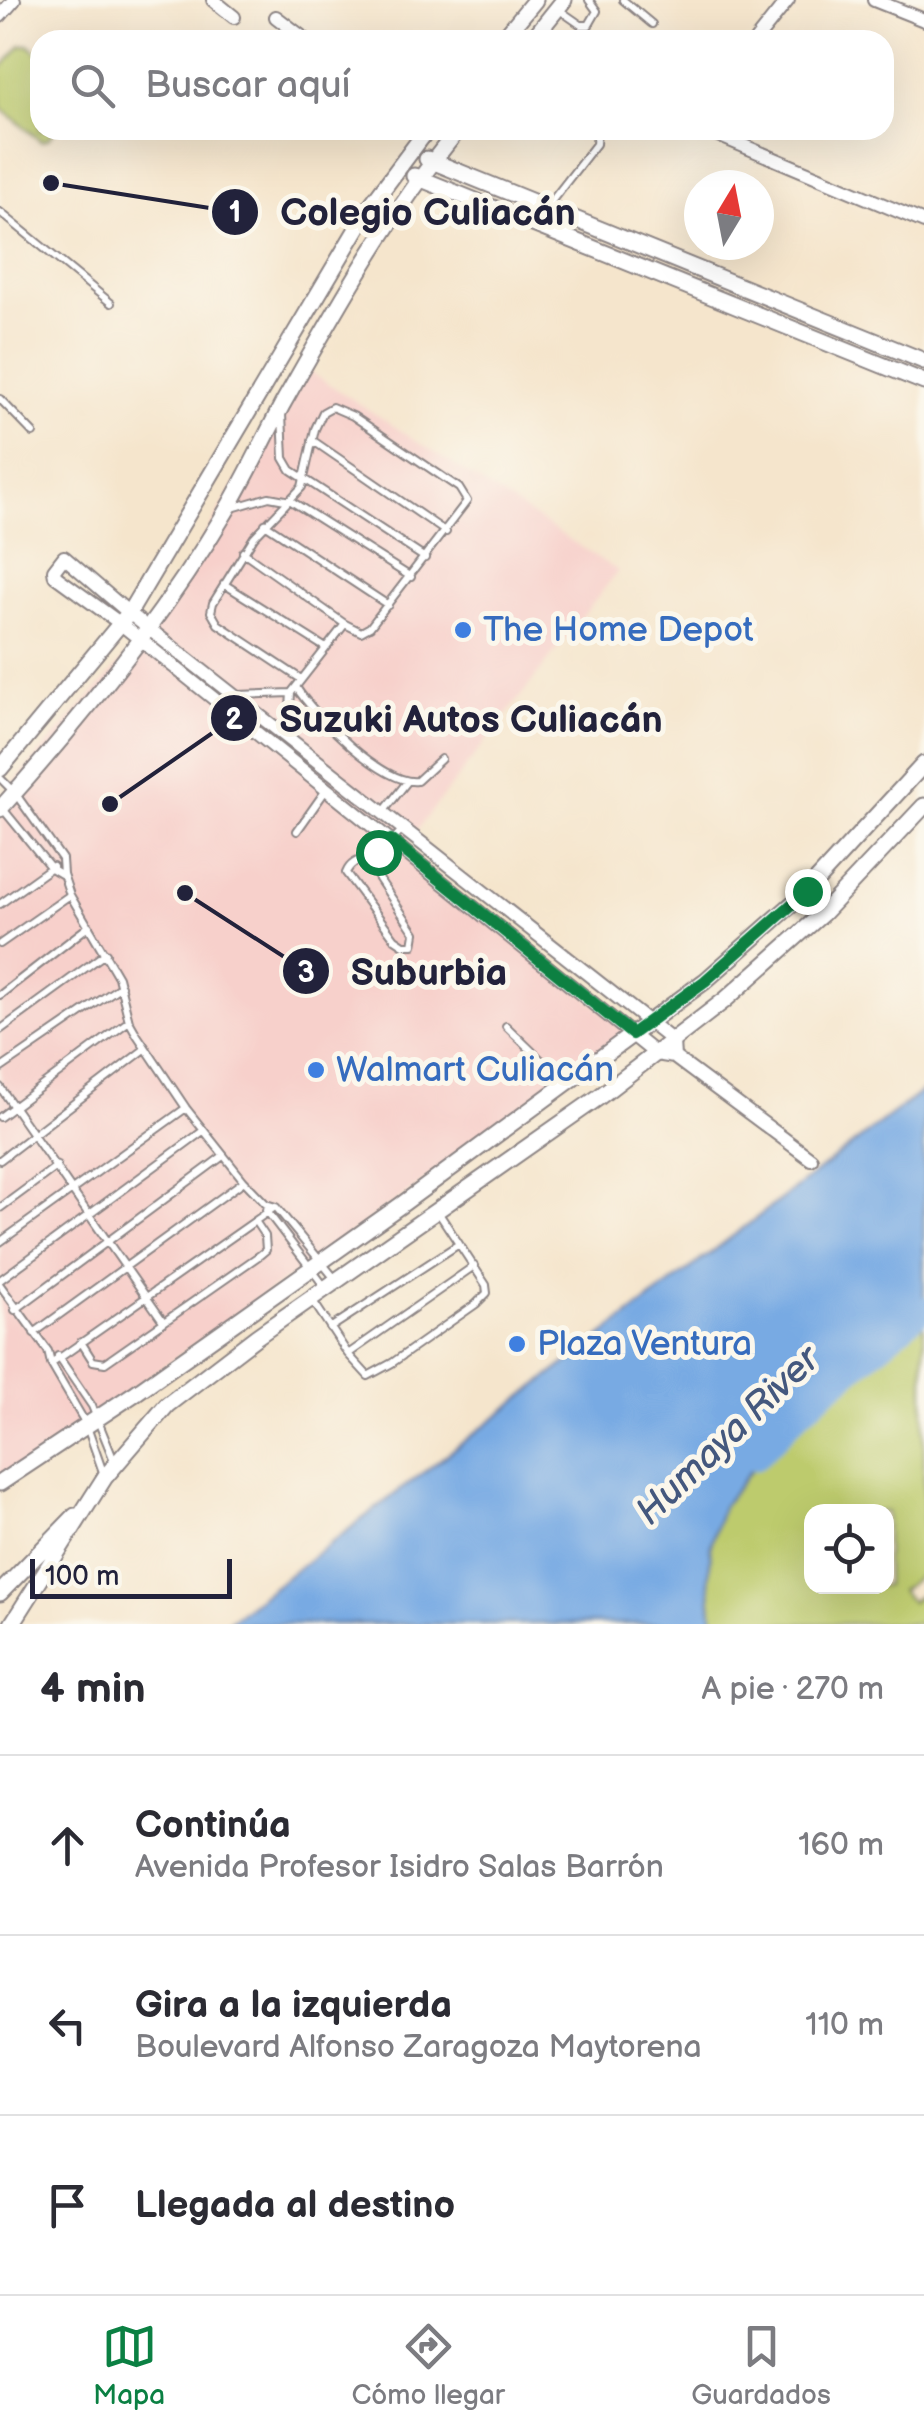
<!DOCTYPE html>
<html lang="es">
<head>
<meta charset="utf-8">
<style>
  :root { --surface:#fff; --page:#f7f7f7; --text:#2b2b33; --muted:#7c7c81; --line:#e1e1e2; --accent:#0b8043 }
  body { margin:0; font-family:"Balsamiq Sans",sans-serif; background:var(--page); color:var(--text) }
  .controls { position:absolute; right:30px; bottom:30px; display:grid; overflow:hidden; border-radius:20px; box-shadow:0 10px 40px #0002 }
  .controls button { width:90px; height:90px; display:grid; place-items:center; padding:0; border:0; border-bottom:2px solid var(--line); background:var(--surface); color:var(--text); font:50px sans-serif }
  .compass { position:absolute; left:684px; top:170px; width:90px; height:90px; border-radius:50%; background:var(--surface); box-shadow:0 10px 40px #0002; rotate:10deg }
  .scale { position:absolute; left:30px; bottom:25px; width:202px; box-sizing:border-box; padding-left:10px; border:5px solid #22223b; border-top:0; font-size:28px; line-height:35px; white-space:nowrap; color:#22223b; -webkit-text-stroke:8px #fbf7ec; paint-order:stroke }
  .stop { position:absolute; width:30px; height:30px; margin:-22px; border:8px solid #0b8043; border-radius:50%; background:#fff }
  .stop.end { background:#0b8043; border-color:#fff; box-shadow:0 2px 10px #0008 }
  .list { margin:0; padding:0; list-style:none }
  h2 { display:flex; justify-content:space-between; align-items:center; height:130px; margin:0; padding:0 40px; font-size:42px }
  h2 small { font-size:32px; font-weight:400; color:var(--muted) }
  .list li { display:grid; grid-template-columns:65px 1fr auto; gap:30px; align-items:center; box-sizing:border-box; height:180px; padding:0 40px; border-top:2px solid var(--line) }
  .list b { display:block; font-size:38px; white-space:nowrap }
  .list p { margin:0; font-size:32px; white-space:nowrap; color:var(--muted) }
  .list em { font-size:32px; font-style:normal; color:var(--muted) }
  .icon { flex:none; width:55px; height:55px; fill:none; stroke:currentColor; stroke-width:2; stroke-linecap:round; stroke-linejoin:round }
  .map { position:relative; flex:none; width:924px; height:1624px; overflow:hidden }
  .search { position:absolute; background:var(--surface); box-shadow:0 10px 40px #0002; left:30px; right:30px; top:30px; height:110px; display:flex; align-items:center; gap:25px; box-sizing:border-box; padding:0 35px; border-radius:30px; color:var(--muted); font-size:38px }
  .sheet { height:670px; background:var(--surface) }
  nav { display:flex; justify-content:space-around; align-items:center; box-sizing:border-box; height:140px; border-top:2px solid var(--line); background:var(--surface); font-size:28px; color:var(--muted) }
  nav a { display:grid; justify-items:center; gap:5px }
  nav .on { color:var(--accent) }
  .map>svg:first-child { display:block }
  .built { fill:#f7d0cb }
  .green { fill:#bdcb6d; stroke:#707654; stroke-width:2.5; fill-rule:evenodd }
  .water { fill:#78aae3; stroke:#4d668f; stroke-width:2.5 }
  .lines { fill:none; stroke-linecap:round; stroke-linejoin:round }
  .river { stroke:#78aae3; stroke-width:25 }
  .service-casing { stroke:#8c8484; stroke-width:10 }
  .minor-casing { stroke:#8c8484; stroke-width:16 }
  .tertiary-casing { stroke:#8c8484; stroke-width:19 }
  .service { stroke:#fff; stroke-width:6 }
  .minor { stroke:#fff; stroke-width:12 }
  .tertiary { stroke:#fff; stroke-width:15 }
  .route { stroke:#0b8043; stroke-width:12 }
  .shop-dot { fill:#3f7fe0; stroke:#fbf7ec; stroke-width:4 }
  .labels { text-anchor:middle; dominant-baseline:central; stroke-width:10; stroke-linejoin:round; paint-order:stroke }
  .shop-label { font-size:35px; fill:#366cbe; stroke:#fbf7ec; text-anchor:start }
  .water-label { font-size:38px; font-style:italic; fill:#44587e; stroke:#fbf7ec }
  .leader { fill:none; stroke:#22223b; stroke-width:4 }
  .callout-dot { fill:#22223b; stroke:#fbf7ec; stroke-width:4 }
  .mark-label { font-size:30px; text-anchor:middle; font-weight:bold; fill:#fff }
  .callout-label { font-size:38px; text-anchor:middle; font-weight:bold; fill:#22223b; stroke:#fbf7ec; stroke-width:10; stroke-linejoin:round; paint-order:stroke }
</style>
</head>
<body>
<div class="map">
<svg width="924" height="1624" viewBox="0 0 924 1624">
  <rect width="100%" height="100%" fill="#fbf7ec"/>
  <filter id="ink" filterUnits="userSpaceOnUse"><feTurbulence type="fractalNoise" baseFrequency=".01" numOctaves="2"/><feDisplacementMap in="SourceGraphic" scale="20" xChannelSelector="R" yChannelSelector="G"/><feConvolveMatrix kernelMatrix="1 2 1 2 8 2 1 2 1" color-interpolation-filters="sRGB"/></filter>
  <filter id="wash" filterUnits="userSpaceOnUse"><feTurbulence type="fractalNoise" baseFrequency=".0048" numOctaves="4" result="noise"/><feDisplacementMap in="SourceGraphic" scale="40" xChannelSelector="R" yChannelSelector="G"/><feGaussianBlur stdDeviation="2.25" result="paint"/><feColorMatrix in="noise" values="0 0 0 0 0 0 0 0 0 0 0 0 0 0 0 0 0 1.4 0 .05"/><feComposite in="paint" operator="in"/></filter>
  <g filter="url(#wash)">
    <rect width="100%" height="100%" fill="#f5e5cc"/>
    <path class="built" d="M304,368L618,571L402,849L632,1034L0,1482V799L150,629Z"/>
    <path class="green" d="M21,45H28L40,54V130H55L48,139L41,141L0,107V70Z
      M924,1322V1572L901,1591L911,1602L924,1592V1624H713L709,1580L711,1544L721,1508L791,1419L854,1366ZM812,1512H886V1586H812Z"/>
    <path class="water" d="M924,1090V1322L854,1366L791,1419L722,1507L711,1544L709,1580L713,1624H225Z"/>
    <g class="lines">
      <path class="river" d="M755,1458L799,1413L924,1309"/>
    </g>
  </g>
  <g filter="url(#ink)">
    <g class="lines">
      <defs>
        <path id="service" d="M623,0L652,24
          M558,9L581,25H589L597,11L589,0
          M547,207L596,144L597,130
          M0,212L111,303
          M0,399L33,433
          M282,414L284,458L291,470L425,558
          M312,440L446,532
          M232,508L269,497L291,501L411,577
          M265,524L388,605
          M243,552L345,624L291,693L288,737
          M224,584L326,648
          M301,679L218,624L211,612L213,603L254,537L302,487L315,429L323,412L332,407L353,416L459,488L467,501L370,627L361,632L345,624
          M296,687C313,714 383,785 417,781L441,759
          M237,695L291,693
          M0,778L15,793L62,859L63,874L70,895L118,977L129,1021L137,1035L186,1108L244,1181L266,1204L276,1207L336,1280
          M3,809L51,868L61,874
          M384,811L407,782
          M297,831L326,790
          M365,858L415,933L413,945H404L395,939L346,873C352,858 367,860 379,852C389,846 396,836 403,829
          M0,904L53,866
          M0,944L70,895
          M0,995L89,926
          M506,1026L566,1084
          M0,1030L106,953
          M0,1069L121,986
          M0,1087L163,1321
          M0,1117L129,1021
          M0,1160L145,1049
          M0,1208L57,1166
          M266,1210L325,1287
          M0,1242L186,1108
          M0,1280L203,1131
          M0,1285L48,1351L51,1364L86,1424L104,1475
          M313,1301L348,1354L368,1376L392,1363L476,1304L487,1293L486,1285L438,1212
          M15,1310L223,1156
          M330,1328L459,1244
          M34,1333L244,1181
          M81,1342L93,1361L105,1363L260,1255L266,1250L265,1236L255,1221
          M348,1354L474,1266
          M58,1356L92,1406L115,1463
          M51,1364L275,1207"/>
        <path id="minor" d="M213,0L234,17
          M874,0L924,20
          M0,16L14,0
          M276,17L306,40
          M756,40L788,0
          M706,130L924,222
          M674,1057L673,1041L129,613L64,557L54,570L55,576L121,624L656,1054L674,1057L811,1159"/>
        <path id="tertiary" d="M502,40L535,0
          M532,40L564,0
          M427,159L924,361
          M414,176L924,382
          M0,769L129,613L371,205L427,130
          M0,809C83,717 162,619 225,513C246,478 263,441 282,405C335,311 389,214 458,130
          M0,1483L134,1394L401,1205L705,981L807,891L924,764
          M0,1593L75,1516
          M12,1624L105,1477L167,1405L256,1337L599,1097L725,1000L822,914L924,806"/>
      </defs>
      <use href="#service" class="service-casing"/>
      <use href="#minor" class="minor-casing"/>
      <use href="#tertiary" class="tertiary-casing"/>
      <use href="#service" class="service"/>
      <use href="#minor" class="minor"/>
      <use href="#tertiary" class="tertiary"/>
    </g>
  </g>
  <g class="lines" filter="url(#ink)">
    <path class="route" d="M378,852L391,840L632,1034L705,981L807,891"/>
  </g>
  <g class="shop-dot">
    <circle cx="463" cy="630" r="10"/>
    <circle cx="316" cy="1070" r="10"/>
    <circle cx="517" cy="1344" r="10"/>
  </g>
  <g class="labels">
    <g class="shop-label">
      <text x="483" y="630">The Home Depot</text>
      <text x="336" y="1070">Walmart Culiacán</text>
      <text x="537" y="1344">Plaza Ventura</text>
    </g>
    <g class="water-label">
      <text transform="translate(728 1436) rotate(-44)">Humaya River</text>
    </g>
  </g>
  <path class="leader" d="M51 183L235 212M110 804L234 718M185 893L306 971"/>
  <g class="callout-dot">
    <circle cx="51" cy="183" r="10"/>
    <circle cx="110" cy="804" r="10"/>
    <circle cx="185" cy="893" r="10"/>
    <circle cx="235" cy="212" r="25"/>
    <circle cx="234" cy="718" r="25"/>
    <circle cx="306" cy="971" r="25"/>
  </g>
  <g class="mark-label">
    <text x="235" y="222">1</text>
    <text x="234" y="729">2</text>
    <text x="306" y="982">3</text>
  </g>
  <g class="callout-label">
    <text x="428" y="225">Colegio Culiacán</text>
    <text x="471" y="732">Suzuki Autos Culiacán</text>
    <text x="429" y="985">Suburbia</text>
  </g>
</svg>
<div class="controls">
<button><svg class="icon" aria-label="locate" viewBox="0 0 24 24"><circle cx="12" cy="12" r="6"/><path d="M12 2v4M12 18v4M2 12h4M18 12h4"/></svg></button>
</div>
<svg class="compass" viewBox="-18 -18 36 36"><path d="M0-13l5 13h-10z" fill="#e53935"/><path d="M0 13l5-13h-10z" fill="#7c7c81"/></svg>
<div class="scale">100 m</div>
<div class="stop" style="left:378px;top:852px"></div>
<div class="stop end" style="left:807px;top:891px"></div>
<div class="search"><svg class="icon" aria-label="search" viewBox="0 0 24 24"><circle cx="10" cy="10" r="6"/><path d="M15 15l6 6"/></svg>Buscar aquí</div>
</div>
<section class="sheet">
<h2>4 min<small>A pie · 270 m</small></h2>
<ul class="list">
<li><svg class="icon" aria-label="ahead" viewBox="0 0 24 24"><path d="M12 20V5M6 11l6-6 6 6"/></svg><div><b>Continúa</b><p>Avenida Profesor Isidro Salas Barrón</p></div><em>160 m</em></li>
<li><svg class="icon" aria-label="left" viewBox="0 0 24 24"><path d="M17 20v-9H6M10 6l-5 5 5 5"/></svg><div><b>Gira a la izquierda</b><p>Boulevard Alfonso Zaragoza Maytorena</p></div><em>110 m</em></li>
<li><svg class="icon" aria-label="arrive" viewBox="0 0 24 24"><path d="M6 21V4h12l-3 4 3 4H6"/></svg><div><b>Llegada al destino</b></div></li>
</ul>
</section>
<nav>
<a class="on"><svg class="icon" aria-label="map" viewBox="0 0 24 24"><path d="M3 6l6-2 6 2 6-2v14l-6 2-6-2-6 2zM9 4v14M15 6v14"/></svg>Mapa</a>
<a><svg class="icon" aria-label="directions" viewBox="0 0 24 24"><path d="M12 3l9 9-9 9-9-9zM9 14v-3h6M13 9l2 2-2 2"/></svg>Cómo llegar</a>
<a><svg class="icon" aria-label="saved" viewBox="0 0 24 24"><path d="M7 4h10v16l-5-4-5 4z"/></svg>Guardados</a>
</nav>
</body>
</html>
